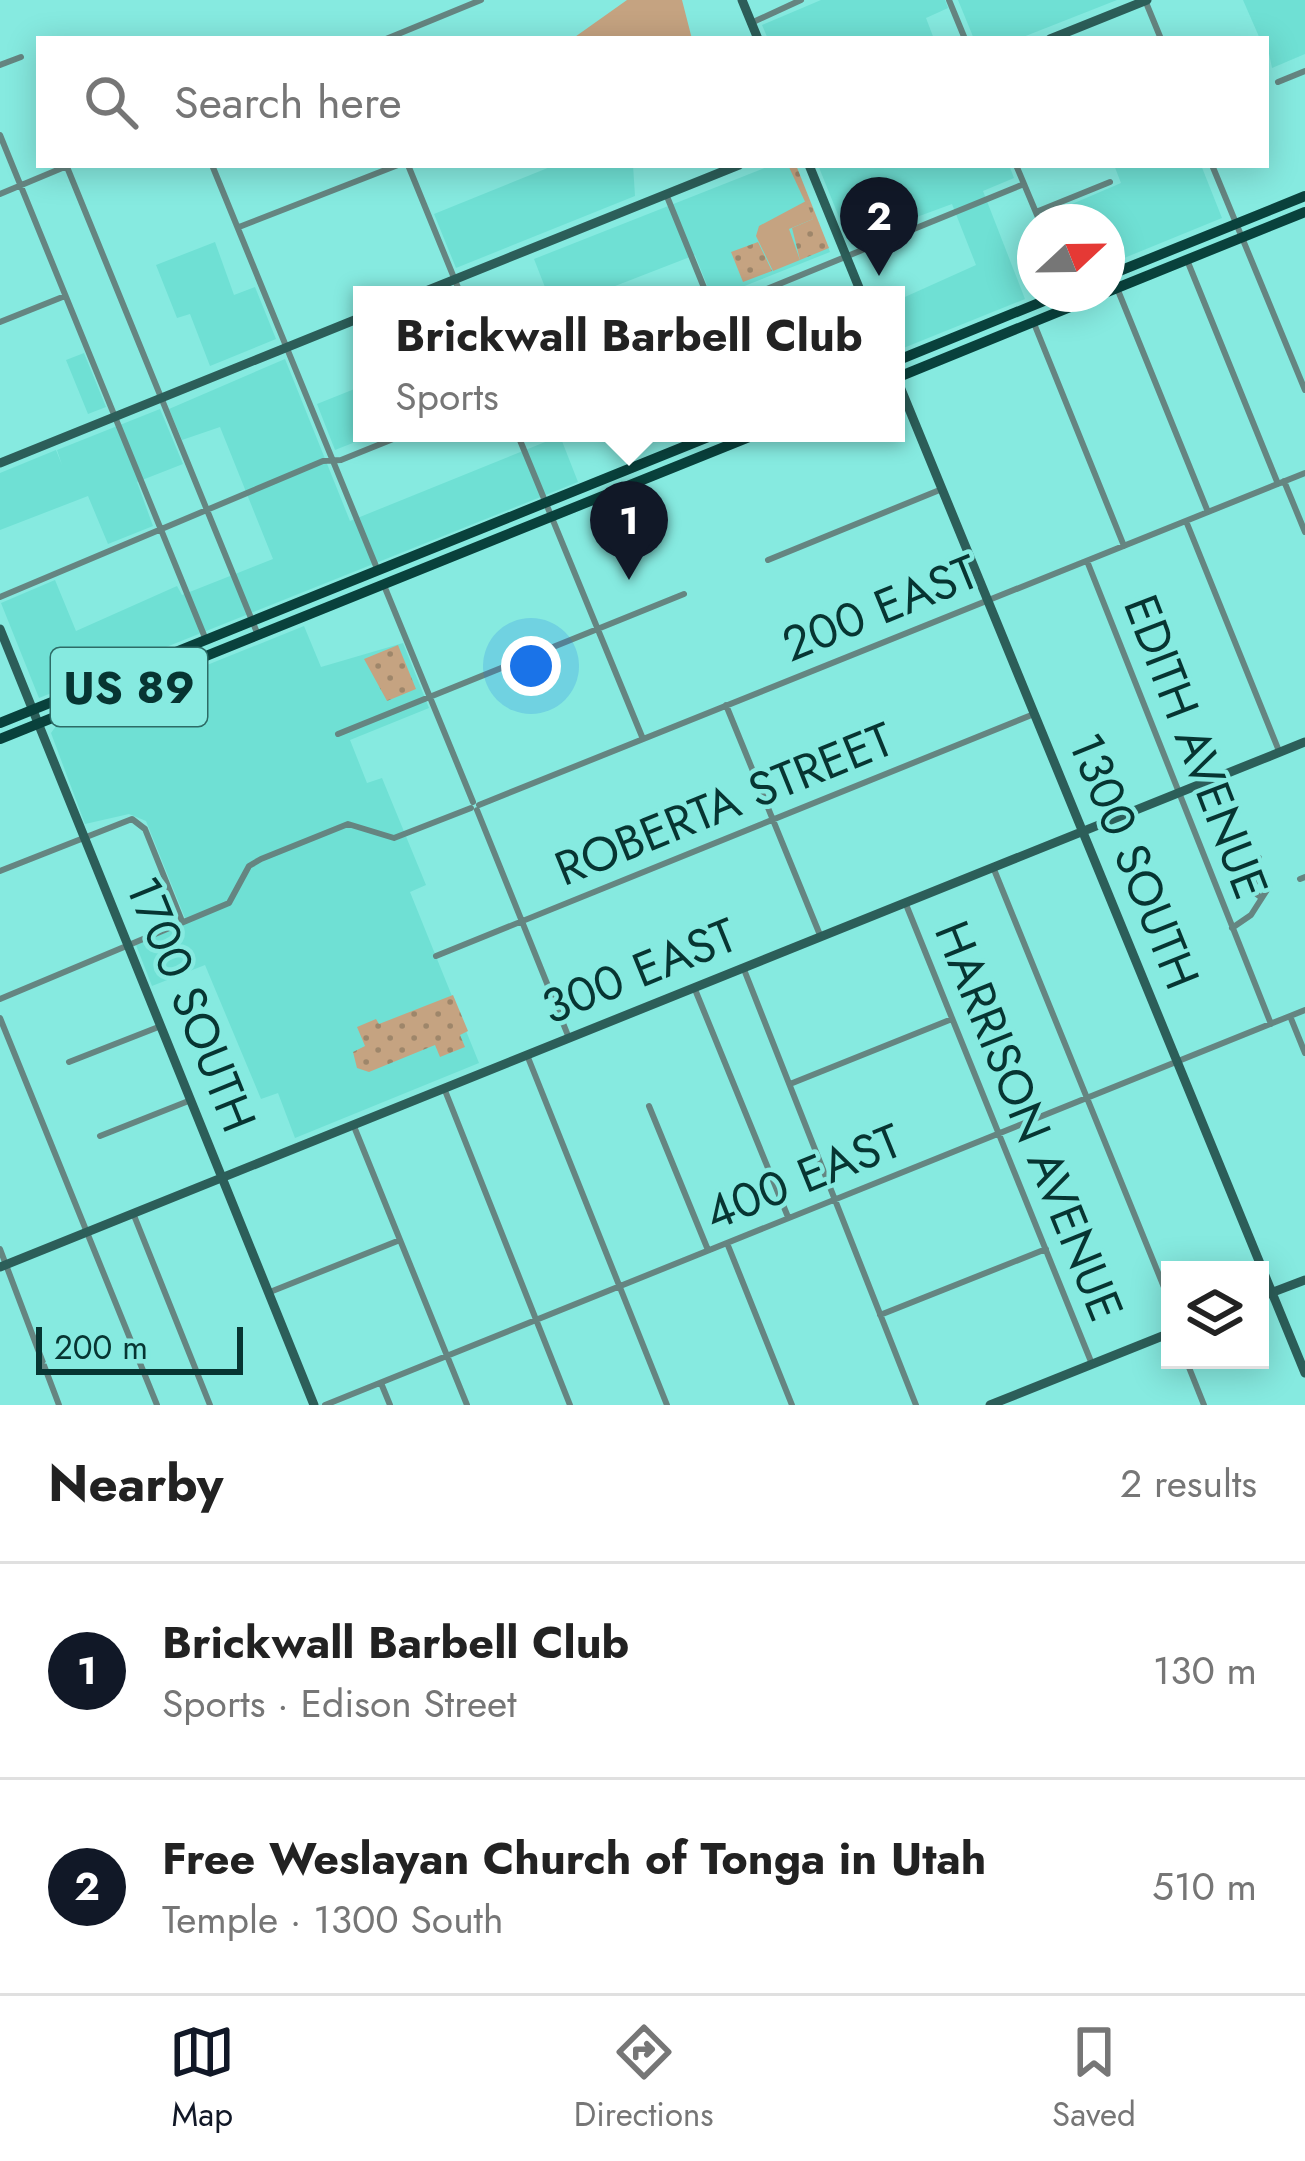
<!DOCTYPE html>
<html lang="en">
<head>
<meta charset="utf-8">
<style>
  :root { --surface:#fff; --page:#f6f6f6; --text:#222; --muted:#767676; --line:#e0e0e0; --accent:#111827 }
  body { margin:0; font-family:Jost,sans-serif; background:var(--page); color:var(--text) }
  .controls { position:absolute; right:36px; bottom:36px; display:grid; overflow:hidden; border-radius:0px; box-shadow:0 6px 30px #0003 }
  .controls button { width:108px; height:108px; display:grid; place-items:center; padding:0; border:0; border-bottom:3px solid var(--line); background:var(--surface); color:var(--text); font:60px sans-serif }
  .compass { position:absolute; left:1017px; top:204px; width:108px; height:108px; border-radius:50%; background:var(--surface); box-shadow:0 6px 30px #0003; rotate:68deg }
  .scale { position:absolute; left:36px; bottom:30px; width:207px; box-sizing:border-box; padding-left:12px; border:6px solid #073532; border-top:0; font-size:33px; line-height:42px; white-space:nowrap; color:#073532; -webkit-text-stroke:9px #86eae0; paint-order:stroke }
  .you { position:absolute; left:531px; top:666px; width:42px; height:42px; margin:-30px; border:9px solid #fff; border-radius:50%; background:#1a73e8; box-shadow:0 0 0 18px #1a73e833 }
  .badge { display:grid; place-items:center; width:78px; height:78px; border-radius:50%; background:var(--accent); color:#fff; font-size:39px; font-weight:700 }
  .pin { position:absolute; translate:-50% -99px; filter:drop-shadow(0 3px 6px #0008) }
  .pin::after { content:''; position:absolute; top:63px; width:42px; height:36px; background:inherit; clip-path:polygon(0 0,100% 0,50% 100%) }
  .popup { position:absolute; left:353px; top:286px; width:552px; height:156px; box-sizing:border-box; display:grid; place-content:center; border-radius:0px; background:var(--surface); filter:drop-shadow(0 3px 9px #0005); font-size:39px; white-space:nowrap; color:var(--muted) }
  .popup b { font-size:45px; color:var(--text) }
  .popup::after { content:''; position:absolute; left:50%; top:100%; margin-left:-24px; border:24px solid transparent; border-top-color:var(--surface) }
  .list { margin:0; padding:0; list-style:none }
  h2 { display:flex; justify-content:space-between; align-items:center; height:156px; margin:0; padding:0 48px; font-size:51px }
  h2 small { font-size:39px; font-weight:400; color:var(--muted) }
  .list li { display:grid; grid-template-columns:78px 1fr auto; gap:36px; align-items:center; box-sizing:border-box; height:216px; padding:0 48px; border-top:3px solid var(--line) }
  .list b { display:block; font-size:45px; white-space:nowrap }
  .list p { margin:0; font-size:39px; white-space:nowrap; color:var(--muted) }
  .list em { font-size:39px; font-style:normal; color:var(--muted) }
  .icon { flex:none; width:66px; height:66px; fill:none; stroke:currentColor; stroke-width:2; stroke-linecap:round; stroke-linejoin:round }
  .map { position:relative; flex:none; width:1305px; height:1405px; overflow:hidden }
  .search { position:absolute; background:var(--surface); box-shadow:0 6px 30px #0003; left:36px; right:36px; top:36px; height:132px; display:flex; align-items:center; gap:30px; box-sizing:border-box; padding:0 42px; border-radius:0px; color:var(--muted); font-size:45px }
  .sheet { height:588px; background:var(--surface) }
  nav { display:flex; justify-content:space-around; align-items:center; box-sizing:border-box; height:168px; border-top:3px solid var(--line); background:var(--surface); font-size:33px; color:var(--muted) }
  nav a { display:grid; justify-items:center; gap:6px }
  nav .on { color:var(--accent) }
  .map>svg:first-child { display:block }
  .built { fill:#6fe0d4 }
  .grass { fill:url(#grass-dots) }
  .park { fill:#c5a381 }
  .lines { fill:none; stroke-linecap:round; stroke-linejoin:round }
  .street { stroke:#658581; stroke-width:6 }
  .secondary { stroke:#2c5e59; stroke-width:9 }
  .primary { stroke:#09413c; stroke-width:10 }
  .labels { text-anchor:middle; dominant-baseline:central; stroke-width:9; stroke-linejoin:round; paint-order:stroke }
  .shield { fill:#86eae0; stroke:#2d6b66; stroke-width:3 }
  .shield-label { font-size:45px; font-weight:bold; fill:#073532 }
  .street-label { font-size:48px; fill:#073532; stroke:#86eae0 }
</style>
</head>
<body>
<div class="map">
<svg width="1305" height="1405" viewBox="0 0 1305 1405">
  <defs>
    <pattern id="grass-dots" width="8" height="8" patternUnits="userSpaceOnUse" patternTransform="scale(3)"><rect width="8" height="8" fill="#c5a381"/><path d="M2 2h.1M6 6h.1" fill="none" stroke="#9e866a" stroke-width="1.8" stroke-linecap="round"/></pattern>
  </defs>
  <rect width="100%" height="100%" fill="#86eae0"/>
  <path class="built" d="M821,0H945L948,8L926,18L934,39H768L762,25Z
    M958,0H1117L1018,39H974Z
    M1243,0H1305V54L1272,68L1266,39H1260Z
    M555,165H633L635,196L456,268L434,214Z
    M772,165H795L830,252L722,295H711L695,255L592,295H548L534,259Z
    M818,165H1009L1014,178L983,191L1025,299L896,351V301L976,265L952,204L849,242Z
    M1114,165H1201L1222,218L1107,265V222H1047L1044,216L1121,183Z
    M215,242L234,295L255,287L276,339L210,366L190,314L177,318L156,265Z
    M84,353L106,407L88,414L66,360Z
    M285,359L350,521L560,436L578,482L39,698L1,603L55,580L76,631L177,586L182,595L273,559L220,427L182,440L169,409Z
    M362,386V433H378L335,450L317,404Z
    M160,409L183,464L137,482L153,526L108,544L88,496L0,530V473L56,450L62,465L57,450Z
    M304,626L321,667L403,643L429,708L350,740L367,783L382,778L426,885L410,892L479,1063L295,1138L278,1093L261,1099L205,965L152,986L136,945L187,923L146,821L129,814L85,824L51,733L56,726Z"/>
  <path class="grass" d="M788,165H796L829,248L800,260L792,228L813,219Z
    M758,242L772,271L743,282L731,252Z
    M398,645L416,689L387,701L364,659Z
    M453,995L468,1031L460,1035L465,1047L440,1057L435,1045L369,1072L357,1068L353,1052L365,1046L357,1027L376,1019L379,1024Z"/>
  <path class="park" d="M627,0H682L692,39H572Z
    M806,201L813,219L789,229L800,260L773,271L756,236L759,226Z"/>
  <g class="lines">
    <path class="street" d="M949,0L965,39
      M1145,0L1161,39
      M751,23L801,0
      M386,39L481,0
      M0,65L21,57
      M1278,82L1305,71
      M0,135L206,640
      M212,165L378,571
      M408,165L461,295
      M1016,165L1040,222
      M1212,165L1305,390
      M67,167L258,635
      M0,194L67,166
      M666,194L707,295
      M1036,212L1110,182
      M239,227L398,165
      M1187,260L1278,484
      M1117,288L1208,512
      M752,295L1024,184
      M1033,321L1124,546
      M0,322L65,296
      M517,433L643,739
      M1284,481L1305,532
      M1186,521L1279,751
      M768,560L942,489
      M1087,561L1271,1024
      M383,583L473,802
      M0,597L323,461L341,460L408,433
      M726,705L820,935
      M338,734L684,594
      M479,805L1305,473
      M477,810L569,1038
      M993,867L1170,1302
      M0,871L132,819L145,829L182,921
      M1258,879L1250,889L1259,896
      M1300,879L1305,877
      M905,902L1092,1364
      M1232,928L1251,915L1267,890L1259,878V858
      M436,956L1034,714
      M743,967L916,1405
      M694,987L788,1217
      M0,999L229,903L249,866L261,859L348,824L394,838L471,808
      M1290,1016L1305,1053
      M0,1018L157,1405
      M527,1055L667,1405
      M69,1062L161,1026
      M790,1084L952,1019
      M444,1088L570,1405
      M649,1106L708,1250
      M353,1124L467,1405
      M100,1136L191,1100
      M133,1213L210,1405
      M727,1243L792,1405
      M0,1249L59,1405
      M270,1292L400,1240
      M880,1315L1046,1249
      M1186,1360L1204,1405
      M381,1383L390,1405
      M325,1405L1305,1010"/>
    <path class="secondary" d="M742,0L758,39
      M1050,39L1147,0
      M809,165L862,295
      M416,295L739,165
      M896,377L1305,1373
      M0,463L362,317
      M0,629L314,1405
      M0,1267L1305,742
      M1260,1297L1305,1280
      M990,1405L1170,1333"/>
    <path class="primary" d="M1107,276L1305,196
      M1107,292L1305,212
      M896,361L1061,294
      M896,378L1102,294
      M0,723L718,433
      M0,739L759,433"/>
  </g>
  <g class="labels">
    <rect class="shield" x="51" y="648" width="156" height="78" rx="9"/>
    <g class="shield-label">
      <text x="129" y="687">US 89</text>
    </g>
    <g class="street-label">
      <text transform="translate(880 608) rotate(-22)">200 EAST</text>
      <text transform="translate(1196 747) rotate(69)">EDITH AVENUE</text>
      <text transform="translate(724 804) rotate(-22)">ROBERTA STREET</text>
      <text transform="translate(1134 861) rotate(68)">1300 SOUTH</text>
      <text transform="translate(639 971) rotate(-22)">300 EAST</text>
      <text transform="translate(191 1004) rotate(68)">1700 SOUTH</text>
      <text transform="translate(1029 1121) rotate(68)">HARRISON AVENUE</text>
      <text transform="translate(803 1177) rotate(-22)">400 EAST</text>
    </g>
  </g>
</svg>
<div class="controls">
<button><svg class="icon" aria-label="layers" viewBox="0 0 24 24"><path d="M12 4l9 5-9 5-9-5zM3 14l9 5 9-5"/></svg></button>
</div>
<svg class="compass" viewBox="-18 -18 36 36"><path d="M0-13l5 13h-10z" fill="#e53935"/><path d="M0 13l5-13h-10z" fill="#767676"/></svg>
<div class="scale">200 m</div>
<div class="you"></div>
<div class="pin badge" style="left:629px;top:580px">1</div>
<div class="popup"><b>Brickwall Barbell Club</b>Sports</div>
<div class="pin badge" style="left:879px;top:276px">2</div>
<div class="search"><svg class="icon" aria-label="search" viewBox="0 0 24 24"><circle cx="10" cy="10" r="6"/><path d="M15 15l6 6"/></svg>Search here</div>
</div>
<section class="sheet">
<h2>Nearby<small>2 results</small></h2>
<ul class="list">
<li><span class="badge">1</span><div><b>Brickwall Barbell Club</b><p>Sports · Edison Street</p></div><em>130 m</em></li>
<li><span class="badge">2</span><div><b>Free Weslayan Church of Tonga in Utah</b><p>Temple · 1300 South</p></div><em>510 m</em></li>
</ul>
</section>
<nav>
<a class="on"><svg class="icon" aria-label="map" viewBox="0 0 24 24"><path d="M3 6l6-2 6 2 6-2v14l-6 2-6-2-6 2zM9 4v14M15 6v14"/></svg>Map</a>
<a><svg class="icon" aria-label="directions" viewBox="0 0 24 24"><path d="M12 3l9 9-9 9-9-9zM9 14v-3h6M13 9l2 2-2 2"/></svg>Directions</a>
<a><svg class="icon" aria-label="saved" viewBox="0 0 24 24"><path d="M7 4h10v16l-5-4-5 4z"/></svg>Saved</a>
</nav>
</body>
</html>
